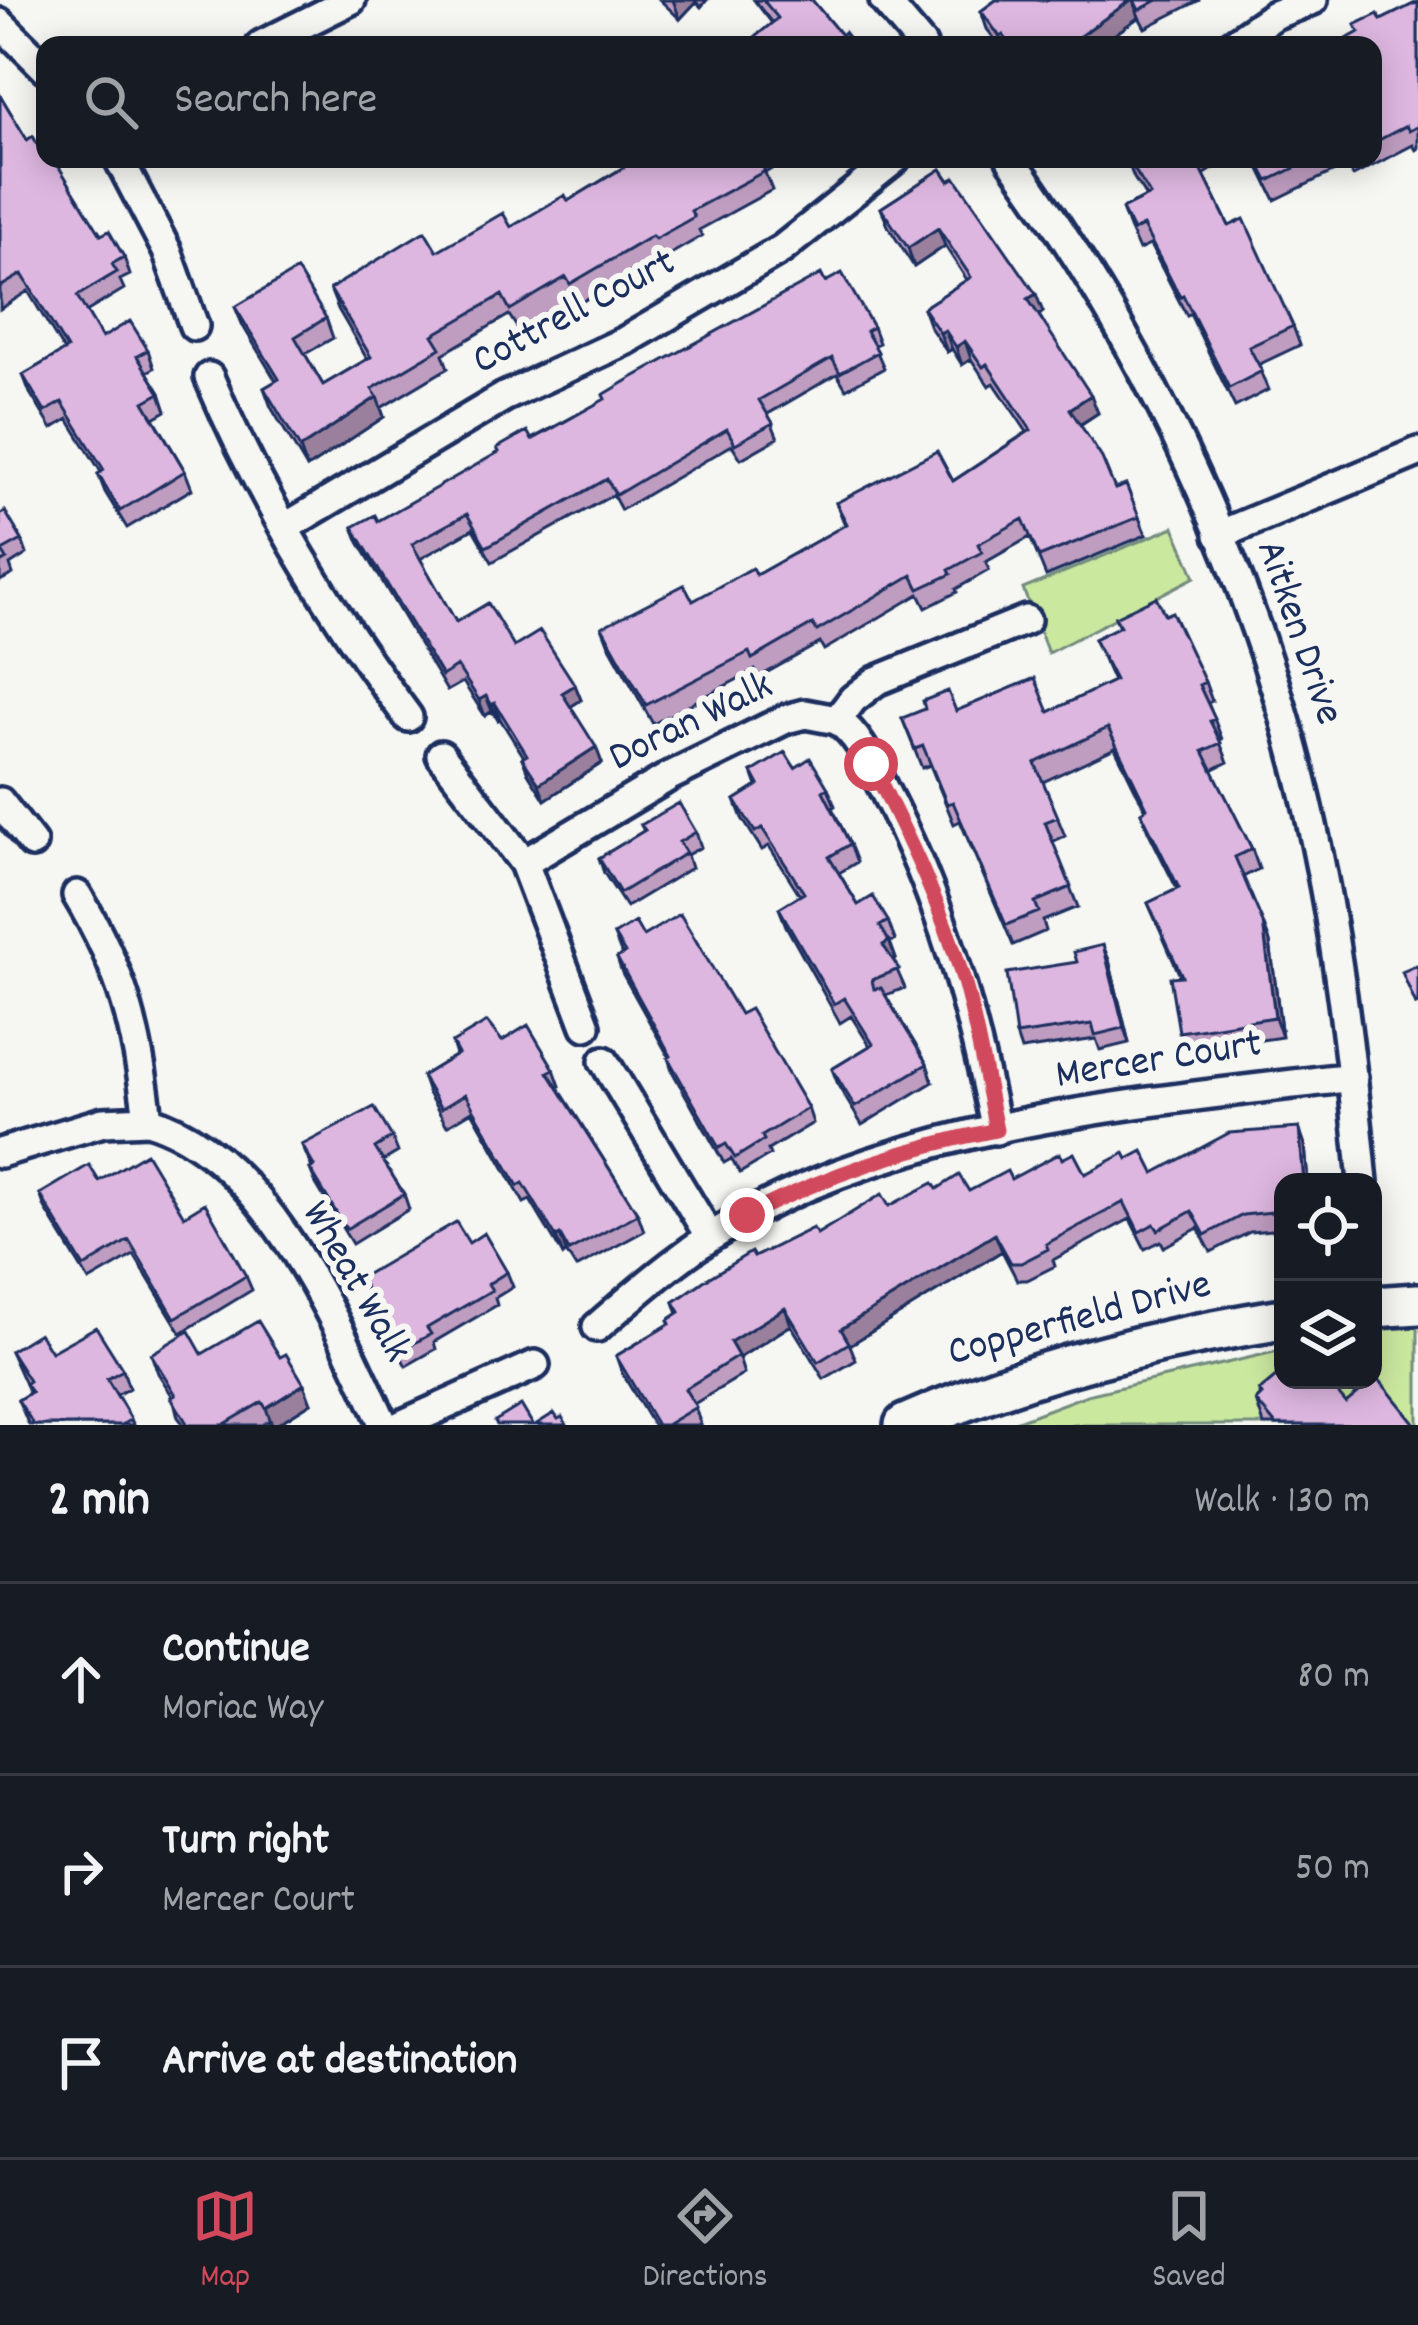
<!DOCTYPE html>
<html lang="en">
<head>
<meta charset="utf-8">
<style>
  :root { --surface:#171b24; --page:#242831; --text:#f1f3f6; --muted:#9ea1a6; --line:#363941; --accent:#d1495b }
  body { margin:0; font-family:Dekko,sans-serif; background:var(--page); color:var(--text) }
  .controls { position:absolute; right:36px; bottom:36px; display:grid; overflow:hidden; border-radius:24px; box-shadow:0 6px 30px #0003 }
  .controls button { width:108px; height:108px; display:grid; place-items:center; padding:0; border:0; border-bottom:3px solid var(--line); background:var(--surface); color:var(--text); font:60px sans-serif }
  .stop { position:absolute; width:36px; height:36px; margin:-27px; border:9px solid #d1495b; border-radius:50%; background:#fff }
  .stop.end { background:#d1495b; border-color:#fff; box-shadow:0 3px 12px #0008 }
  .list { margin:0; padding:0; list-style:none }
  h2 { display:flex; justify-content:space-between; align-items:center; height:156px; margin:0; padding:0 48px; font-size:51px }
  h2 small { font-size:39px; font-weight:400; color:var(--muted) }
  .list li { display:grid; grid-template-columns:78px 1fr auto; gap:36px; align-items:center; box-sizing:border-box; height:192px; padding:0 48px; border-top:3px solid var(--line) }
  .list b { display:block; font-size:45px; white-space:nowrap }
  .list p { margin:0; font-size:39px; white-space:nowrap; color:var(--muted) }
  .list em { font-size:39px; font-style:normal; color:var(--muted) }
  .icon { flex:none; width:66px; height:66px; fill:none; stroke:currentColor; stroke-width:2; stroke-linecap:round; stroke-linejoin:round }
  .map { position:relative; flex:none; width:1418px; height:1425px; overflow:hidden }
  .search { position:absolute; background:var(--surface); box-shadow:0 6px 30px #0003; left:36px; right:36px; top:36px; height:132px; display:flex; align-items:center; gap:30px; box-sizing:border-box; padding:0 42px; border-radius:24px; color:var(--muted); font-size:45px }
  .sheet { height:732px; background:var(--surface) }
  nav { display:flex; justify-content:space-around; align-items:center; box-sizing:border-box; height:168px; border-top:3px solid var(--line); background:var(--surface); font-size:33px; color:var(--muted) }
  nav a { display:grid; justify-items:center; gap:6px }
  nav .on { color:var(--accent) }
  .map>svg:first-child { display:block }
  .green { fill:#cbe89f; stroke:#738c7e; stroke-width:3 }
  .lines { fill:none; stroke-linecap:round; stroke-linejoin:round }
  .street-casing { stroke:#1b2f5e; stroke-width:36 }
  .secondary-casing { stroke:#1b2f5e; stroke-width:48 }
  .street { stroke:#f6f6f2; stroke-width:27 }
  .secondary { stroke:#f6f6f2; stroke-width:39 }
  .wall { fill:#bf9dc1; stroke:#1b2f5e; stroke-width:3 }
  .shaded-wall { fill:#9b809d; stroke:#1b2f5e; stroke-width:3 }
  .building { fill:#deb7e0; stroke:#1b2f5e; stroke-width:3 }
  .route { stroke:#d1495b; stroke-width:15 }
  .labels { text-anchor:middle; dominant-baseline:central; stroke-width:12; stroke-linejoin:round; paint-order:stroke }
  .street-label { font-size:42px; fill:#1b2f5e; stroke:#f6f6f2 }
</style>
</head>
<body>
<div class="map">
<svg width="1418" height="1425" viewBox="0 0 1418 1425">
  <rect width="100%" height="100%" fill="#f6f6f2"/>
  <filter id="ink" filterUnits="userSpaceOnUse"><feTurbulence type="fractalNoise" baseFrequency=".00833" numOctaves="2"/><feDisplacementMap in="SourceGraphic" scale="24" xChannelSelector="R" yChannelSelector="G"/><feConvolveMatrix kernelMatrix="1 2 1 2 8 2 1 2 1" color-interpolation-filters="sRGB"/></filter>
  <g filter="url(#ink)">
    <path class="green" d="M1174,527L1195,577L1048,653L1023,589Z
      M1418,1327V1425H1007L1087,1395L1283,1350V1380H1373V1330Z"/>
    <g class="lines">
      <defs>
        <path id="street" d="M884,0L922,45
          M0,23L45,68
          M261,45L351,0
          M1231,45L1274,15L1313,0
          M119,159L167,251L194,326
          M1011,159C1149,350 1253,573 1307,803C1336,927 1351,1055 1363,1182
          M209,377C261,499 329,611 408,717
          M284,528L504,397L625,341L782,249L895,159
          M1219,535L1418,452
          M837,720C860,736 871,764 883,788C943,903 970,1005 996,1130
          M441,755L524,863L586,1026
          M0,802L32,843
          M524,863L670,776L786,719L805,714L837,720L853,699L876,681L1026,620
          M77,895C123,971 138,1032 148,1120C266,1155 336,1322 384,1425
          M604,1061L710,1237
          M0,1153L103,1122L148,1120
          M597,1327C645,1285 694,1243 751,1213C928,1119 1156,1101 1353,1077
          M401,1425L535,1365"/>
        <path id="secondary" d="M1373,1307L1418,1304
          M905,1425C1024,1372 1155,1339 1283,1319"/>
      </defs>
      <use href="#street" class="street-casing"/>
      <use href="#secondary" class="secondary-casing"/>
      <use href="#street" class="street"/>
      <use href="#secondary" class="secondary"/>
    </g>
    <path class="wall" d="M660,0H707L701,7L696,2L680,19Z
      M754,0H812L841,35L772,23Z
      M996,0H1200L1145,28L1139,17L1100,45H999L987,29L981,11Z
      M1418,2V149L1416,150L1413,145L1353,176L1347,165L1275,200L1255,159H1373V45L1381,20Z
      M0,95L27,140L45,157L101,235L124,257L130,275L120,280L124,289L86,312L102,338L148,350L154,368L147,372L160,393L166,411L154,418L185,471L192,489L127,528L105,492L98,474L101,472L68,419L52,429L30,393L23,375L64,351L28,291L0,309Z
      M630,159H785V161L765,173L772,190L699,230L702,236L662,259L660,255L578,304L573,297L518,329L509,315L443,354L448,368L381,408L384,417L307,468L271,407L264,388L276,381L243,326L235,307L326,318L333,338L305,354L323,385L367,359L338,309L330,289L511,227L568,201L632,162Z
      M1127,160L1204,175L1229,226L1293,326L1300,345L1258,365L1268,390L1235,407L1190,314L1187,316L1150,245L1139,250L1129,228L1122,209L1146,197L1134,178Z
      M941,169L1043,312L1039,315L1098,413L1080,425L1115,489L1126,485L1146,535L1046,576L1030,537L986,562L989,570L956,589L957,592L926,608L919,594L824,650L820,643L759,677L755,670L653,724L609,645L602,627L693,601L756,575L845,525L836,503L953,481L1027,432L994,383L989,386L971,359L962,365L952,349L947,352L930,327L923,308L967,280L945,246L914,267L888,226L881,208Z
      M825,282L873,327L879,343L874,345L884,368L846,389L837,374L768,414L778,438L741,459L732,445L621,510L613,495L492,562L473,529L420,559L456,622L514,647L575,685L581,700L570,707L602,763L545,800L528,773L522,758L524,757L500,719L498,720L492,711L485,716L463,682L447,691L359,542L353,527L378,521Z
      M0,515L22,540L27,554L10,565L13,574L0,581Z
      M1165,615L1205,682L1212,701L1208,703L1222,739L1219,740L1228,762L1212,770L1252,849L1259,869L1243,877L1270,942L1282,1037L1186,1051L1179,1032L1180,976L1148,903L1177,889L1148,831L1141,812L1145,809L1115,748L1043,782L1065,836L1052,842L1078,907L1043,921L1046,931L1013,945L960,821L954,824L930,765L922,768L902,718L956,711L1049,712L1113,681L1094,639L1119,627L1115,617Z
      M795,768L828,788L835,806L832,808L850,844L857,862L839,873L858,905L888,921L895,940L890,942L896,959L893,961L905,988L885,995L927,1064L933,1082L862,1125L839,1087L832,1069L870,1046L851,1016L840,1023L786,926L779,908L800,895L769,846L762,850L742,818L735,800L757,786L752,772Z
      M641,825L696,832L701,847L687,855L691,868L626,907L604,873L599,858L644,831Z
      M614,935L643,936L740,1014L808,1108L813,1123L768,1150L770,1155L740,1173L731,1159L724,1163L673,1073L668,1058L669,1057L622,973L617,958L622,955Z
      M1109,960L1129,1043L1100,1050L1096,1039L1021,1050L1016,1035Z
      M502,1041L554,1069L560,1086L558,1087L638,1214L644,1231L576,1268L566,1252L563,1255L530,1200L524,1203L472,1111L447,1126L428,1093L422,1076L456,1055L452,1043Z
      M1299,1128L1305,1145L1308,1182H1283V1229L1250,1232L1211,1252L1198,1228L1164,1247L1161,1241L1145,1249L1130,1219L1053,1260L1055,1266L1027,1280H1017L1002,1251L850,1345L856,1360L824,1379L791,1325L739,1358L744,1374L694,1404L701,1425H653L622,1373L616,1356L669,1324L678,1314L674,1302L754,1257L937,1189L969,1191L1011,1179L1062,1159L1085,1174L1128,1159L1154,1173Z
      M392,1137L398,1152L383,1161L404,1194L409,1209L352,1244L316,1184L310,1169L312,1168L302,1145Z
      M99,1181L184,1216L246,1276L252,1290L181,1333L134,1255L89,1281L45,1208L40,1194Z
      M469,1243L507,1272L513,1287L495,1298L497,1305L434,1342L436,1349L406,1366L366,1293L360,1278Z
      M10,1351L51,1352L123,1370L129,1388L117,1395L134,1425H29L18,1400L29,1393Z
      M151,1354L280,1357L311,1403L276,1425H271L269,1421L262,1425H184L178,1417L173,1397L158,1373Z
      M1259,1391L1346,1403L1416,1425H1264L1256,1401L1261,1396Z"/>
    <path class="shaded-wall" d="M673,0H695L696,2L680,19Z
      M1131,0H1133L1139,17L1100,45H1067Z
      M1196,159H1228L1202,176Z
      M938,228L945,246L914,267L908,248Z
      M1036,294L1043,312L1035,318L1028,299Z
      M945,330L952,349L947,352L940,333Z
      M965,341L971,359L962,365L956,347Z
      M1091,395L1098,413L1076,427L1070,409Z
      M377,397L384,417L307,468L300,448Z
      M575,685L581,700L567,709L562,693Z
      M486,696L492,711L485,716L479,700Z
      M495,703L500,719L498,720L492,705Z
      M596,747L602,763L545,800L539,784Z
      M1263,923L1270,942L1282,1037L1275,1017Z
      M889,941L896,959L890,963L883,945Z
      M1103,945L1109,960L1129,1043L1124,1028Z
      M1299,1128L1305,1145L1308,1182H1304Z
      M995,1234L1002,1251L850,1345L841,1329Z
      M560,1235L566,1252L563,1255L556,1237Z
      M785,1308L791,1325L739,1358L730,1342Z
      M304,1384L311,1403L276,1425H272L266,1408Z"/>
    <path class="building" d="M763,0H812L841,35L844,32L854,45H745L778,18Z
      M996,0H1131L1067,45H1011L1003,35L1000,37L981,11Z
      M1134,0H1158L1139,10Z
      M1418,2V126L1409,131L1406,126L1373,143V45H1336L1359,32L1355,25L1378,14L1381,20Z
      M0,95L27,140L33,136L45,159H54L101,235L109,231L124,257L112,264L117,272L77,296L102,338L130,321L148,350L137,356L160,393L144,402L185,471L120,511L98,474L104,470L62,402L45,412L23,375L67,349L22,274L0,287Z
      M635,159H758L765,171L691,211L694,217L655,239L652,236L570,284L566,277L510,310L502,295L433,335L441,348L372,389L377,397L300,448L264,388L279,379L235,307L297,270L326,318L295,337L323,385L371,357L330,289L425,231L437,251L503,213L511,227L565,195L568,201L636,160Z
      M1128,159H1196L1229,226L1244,219L1293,326L1249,347L1262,371L1229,388L1183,295L1180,297L1143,226L1133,231L1122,209L1150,195Z
      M1257,159H1313L1268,181Z
      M941,169L949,181L955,177L1036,294L1028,299L1091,395L1070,409L1102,458L1115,489L1126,485L1139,517L1039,557L1023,519L978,544L982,552L949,570L951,574L919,589L912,575L817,631L813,624L752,659L749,652L646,705L602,627L684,585L693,601L752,568L756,575L847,524L836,503L937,451L953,481L1031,430L987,364L983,367L965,341L956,347L945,330L940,333L923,308L971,277L938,228L908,248L881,208Z
      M842,273L873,327L866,331L878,352L840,373L832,358L759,400L773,423L735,444L727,429L616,495L607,479L486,547L467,514L412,544L456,622L488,603L514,647L540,631L575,685L562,693L596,747L539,784L522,758L527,755L495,703L492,705L486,696L479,700L457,666L442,676L353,527L375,515L378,521L499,452L497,448L527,431L532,440L605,399L603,395L630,379L821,274L825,282Z
      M5,511L22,540L2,551L7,559L0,563V515Z
      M1156,597L1165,615L1172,612L1205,682L1199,685L1215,719L1210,721L1221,743L1203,751L1252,849L1235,857L1263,923L1275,1017L1179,1032L1170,977L1182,976L1148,903L1179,888L1141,812L1147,808L1108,728L1035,763L1058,817L1045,822L1071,887L1035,902L1039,912L1006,925L953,802L947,804L923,746L915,749L902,718L925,709L923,701L948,691L956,711L1035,678L1049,712L1115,680L1094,639L1120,626L1115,617Z
      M785,752L795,768L810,758L828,788L823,791L850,844L829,857L858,905L873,896L888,921L880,926L889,941L883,945L899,969L872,980L874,989L881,988L927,1064L855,1107L832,1069L873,1044L844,998L834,1004L779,908L804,893L762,828L755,832L735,800L759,785L752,772Z
      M679,803L696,832L679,842L686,853L620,893L599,858L645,830L641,825Z
      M680,914L740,1014L750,1009L808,1108L762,1136L764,1140L735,1158L726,1144L719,1148L668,1058L671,1056L617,958L625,953L614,935L635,922L643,936Z
      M1103,945L1124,1028L1095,1035L1092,1024L1016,1035L1007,973L1077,962L1074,952Z
      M1418,965V1004L1416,1005L1402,972Z
      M487,1022L502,1041L528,1025L554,1069L548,1072L638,1214L569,1251L560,1235L556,1237L523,1183L518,1186L465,1094L441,1109L422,1076L458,1054L452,1043Z
      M374,1107L392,1137L375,1148L404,1194L346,1229L310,1169L314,1166L302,1145Z
      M1299,1128L1304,1182H1283V1211L1243,1215L1205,1235L1192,1211L1158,1230L1154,1224L1139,1232L1124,1202L1046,1244L1048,1249L1021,1263H1011L995,1234L841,1329L849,1343L818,1362L785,1308L730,1342L738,1356L685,1389L696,1407L666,1425H657L616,1356L670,1324L668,1320L680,1312L674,1302L705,1280L751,1252L754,1257L813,1228L817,1234L882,1194L889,1206L933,1183L937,1189L959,1175L969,1191L1007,1171L1011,1179L1060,1153L1062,1159L1074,1153L1085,1174L1125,1153L1128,1159L1143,1151L1154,1173L1229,1133Z
      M146,1153L184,1216L205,1203L246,1276L175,1318L129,1240L84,1267L40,1194L89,1165L99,1181Z
      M456,1222L469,1243L484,1233L507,1272L488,1284L492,1290L427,1328L431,1334L400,1351L360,1278Z
      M258,1321L280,1357L286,1354L304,1384L266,1408L262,1402L223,1425H188L171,1397L176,1395L151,1354L189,1331L202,1354Z
      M96,1327L123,1370L107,1379L131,1419L122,1425H34L18,1400L31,1392L25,1384L29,1381L10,1351L39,1333L51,1352Z
      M1283,1371V1380H1327L1346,1403L1377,1377L1416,1425H1276L1256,1401L1262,1395L1259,1391Z
      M521,1405L533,1425H497L495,1421Z
      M554,1413L558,1419L562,1417L567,1425H535Z"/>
  </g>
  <g class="lines" filter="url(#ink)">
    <path class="route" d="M747,1215C827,1175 909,1147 996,1130C986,1082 978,1033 965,985C942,907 908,836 871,764"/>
  </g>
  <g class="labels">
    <g class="street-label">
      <text transform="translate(575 314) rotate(-28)">Cottrell Court</text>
      <text transform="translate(1297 633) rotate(71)">Aitken Drive</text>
      <text transform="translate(692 724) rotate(-26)">Doran Walk</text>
      <text transform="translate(1159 1062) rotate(-9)">Mercer Court</text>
      <text transform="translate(354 1283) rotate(60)">Wheat Walk</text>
      <text transform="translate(1080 1321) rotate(-15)">Copperfield Drive</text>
    </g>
  </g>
</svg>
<div class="controls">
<button><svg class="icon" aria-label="locate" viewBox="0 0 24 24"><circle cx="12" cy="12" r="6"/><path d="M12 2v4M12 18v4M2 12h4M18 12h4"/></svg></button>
<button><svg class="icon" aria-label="layers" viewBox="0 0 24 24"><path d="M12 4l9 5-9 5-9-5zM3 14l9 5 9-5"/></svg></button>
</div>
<div class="stop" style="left:871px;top:764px"></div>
<div class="stop end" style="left:747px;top:1215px"></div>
<div class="search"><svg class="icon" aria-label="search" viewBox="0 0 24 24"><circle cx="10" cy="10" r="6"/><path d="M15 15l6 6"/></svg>Search here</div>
</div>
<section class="sheet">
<h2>2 min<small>Walk · 130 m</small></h2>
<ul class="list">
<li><svg class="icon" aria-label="ahead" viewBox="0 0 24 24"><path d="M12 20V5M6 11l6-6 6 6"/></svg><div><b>Continue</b><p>Moriac Way</p></div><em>80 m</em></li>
<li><svg class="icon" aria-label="right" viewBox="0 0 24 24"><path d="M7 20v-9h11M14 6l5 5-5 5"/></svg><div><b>Turn right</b><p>Mercer Court</p></div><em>50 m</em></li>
<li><svg class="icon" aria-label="arrive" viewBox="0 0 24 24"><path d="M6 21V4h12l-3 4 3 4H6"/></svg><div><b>Arrive at destination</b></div></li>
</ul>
</section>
<nav>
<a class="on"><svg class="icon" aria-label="map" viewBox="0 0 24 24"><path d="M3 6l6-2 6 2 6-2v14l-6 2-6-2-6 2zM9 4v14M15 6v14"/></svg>Map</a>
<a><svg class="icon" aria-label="directions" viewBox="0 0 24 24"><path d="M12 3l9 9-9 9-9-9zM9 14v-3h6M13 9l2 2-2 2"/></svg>Directions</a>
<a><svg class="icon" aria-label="saved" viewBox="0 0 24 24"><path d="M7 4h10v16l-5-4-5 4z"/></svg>Saved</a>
</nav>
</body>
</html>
